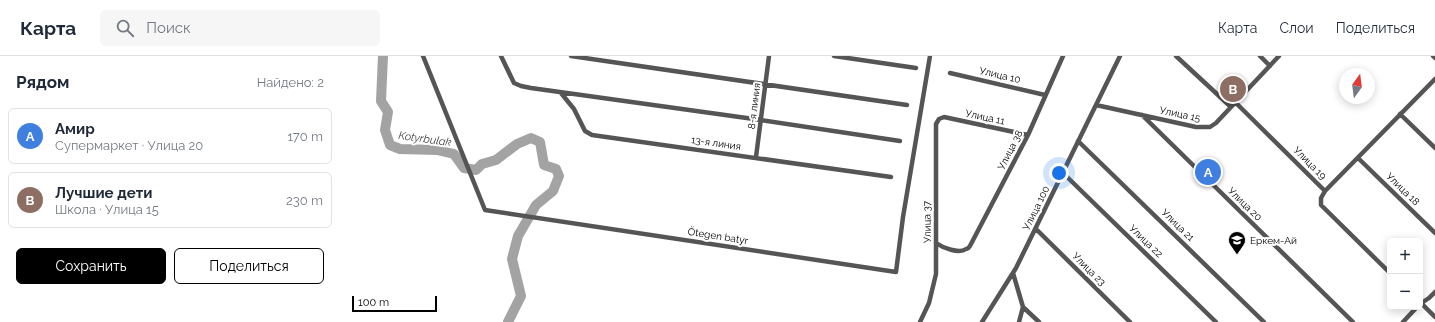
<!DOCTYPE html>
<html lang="ru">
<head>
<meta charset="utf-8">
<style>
  :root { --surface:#fff; --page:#f6f6f7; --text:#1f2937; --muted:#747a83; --line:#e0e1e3; --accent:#000 }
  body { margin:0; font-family:Raleway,sans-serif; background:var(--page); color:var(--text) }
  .controls { position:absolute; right:12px; bottom:12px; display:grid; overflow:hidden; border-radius:6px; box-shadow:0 2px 10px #0003 }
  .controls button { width:36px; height:36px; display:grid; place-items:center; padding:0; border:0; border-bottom:1px solid var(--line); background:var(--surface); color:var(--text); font:20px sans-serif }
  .compass { position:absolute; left:999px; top:12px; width:36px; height:36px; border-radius:50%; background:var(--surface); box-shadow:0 2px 10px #0003; rotate:14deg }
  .scale { position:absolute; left:12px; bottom:10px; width:85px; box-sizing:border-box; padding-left:4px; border:2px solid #000; border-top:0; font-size:11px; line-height:14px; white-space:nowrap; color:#000; -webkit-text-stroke:3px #fff; paint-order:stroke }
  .you { position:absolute; left:719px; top:117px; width:14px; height:14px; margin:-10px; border:3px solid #fff; border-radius:50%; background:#1a73e8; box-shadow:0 0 0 6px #1a73e833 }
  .badge { display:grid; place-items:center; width:26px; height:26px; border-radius:50%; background:var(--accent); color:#fff; font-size:13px; font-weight:700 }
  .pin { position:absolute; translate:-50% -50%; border:2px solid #fff; box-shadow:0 1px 4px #0006 }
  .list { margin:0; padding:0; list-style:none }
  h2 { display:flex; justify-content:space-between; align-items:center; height:52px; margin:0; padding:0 16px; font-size:17px }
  h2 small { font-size:13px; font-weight:400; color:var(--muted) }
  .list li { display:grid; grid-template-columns:26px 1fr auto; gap:12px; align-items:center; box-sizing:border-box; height:56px; margin:0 8px 8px; padding:0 8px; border:1px solid var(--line); border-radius:6px }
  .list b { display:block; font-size:15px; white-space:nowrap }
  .list p { margin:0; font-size:13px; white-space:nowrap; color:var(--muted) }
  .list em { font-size:13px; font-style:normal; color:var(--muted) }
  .actions { display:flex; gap:8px; padding:12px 16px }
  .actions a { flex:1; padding:9px 0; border:1px solid var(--accent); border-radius:6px; text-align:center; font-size:14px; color:var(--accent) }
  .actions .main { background:var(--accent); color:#fff }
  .icon { flex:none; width:22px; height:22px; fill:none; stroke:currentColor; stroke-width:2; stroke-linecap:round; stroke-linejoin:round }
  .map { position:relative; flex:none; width:1095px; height:266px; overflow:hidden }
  header { display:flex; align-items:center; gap:24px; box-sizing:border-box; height:56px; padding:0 20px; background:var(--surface); border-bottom:1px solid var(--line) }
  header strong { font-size:19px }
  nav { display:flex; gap:22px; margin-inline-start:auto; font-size:14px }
  .search { width:280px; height:36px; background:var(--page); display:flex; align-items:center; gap:10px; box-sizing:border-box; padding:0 14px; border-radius:6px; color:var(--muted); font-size:15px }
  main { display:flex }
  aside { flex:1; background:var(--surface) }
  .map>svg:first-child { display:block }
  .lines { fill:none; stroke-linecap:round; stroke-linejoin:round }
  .river { stroke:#a3a3a3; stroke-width:10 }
  .street { stroke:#555; stroke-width:4.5 }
  .labels { text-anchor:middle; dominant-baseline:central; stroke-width:4; stroke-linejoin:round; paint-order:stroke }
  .street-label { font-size:10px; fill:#000; stroke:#fff }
  .poi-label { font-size:10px; fill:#000; stroke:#fff; text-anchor:start }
  .water-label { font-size:11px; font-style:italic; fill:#444; stroke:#fff }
</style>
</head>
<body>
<header>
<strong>Карта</strong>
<div class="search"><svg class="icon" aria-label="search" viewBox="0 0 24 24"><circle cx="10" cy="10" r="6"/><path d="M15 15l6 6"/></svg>Поиск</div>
<nav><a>Карта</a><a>Слои</a><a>Поделиться</a></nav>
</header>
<main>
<aside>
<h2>Рядом<small>Найдено: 2</small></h2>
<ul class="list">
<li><span class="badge" style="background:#3f7fe0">A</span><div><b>Амир</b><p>Супермаркет · Улица 20</p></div><em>170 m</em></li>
<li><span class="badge" style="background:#8d6e63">B</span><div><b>Лучшие дети</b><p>Школа · Улица 15</p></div><em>230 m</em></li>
</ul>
<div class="actions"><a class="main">Сохранить</a><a>Поделиться</a></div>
</aside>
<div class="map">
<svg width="1095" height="266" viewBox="0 0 1095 266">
  <rect width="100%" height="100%" fill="#fff"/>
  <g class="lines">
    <path class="river" d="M43,0L41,45L48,56L45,74L50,89L60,93L97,94L114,98L124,112L136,114L142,108L156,104L177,88L191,82L200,86L204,109L216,113L219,120L213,135L196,149L178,180L172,203L181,240L168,266"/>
    <path class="street" d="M83,0L145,154L556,216L563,161L590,0
      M161,0L174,27L181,30L191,32L421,64L560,85
      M231,0L567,49
      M494,0L576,12
      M836,0L891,51
      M920,0L930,10
      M1093,0L1095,2
      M610,17L705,39
      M221,37L234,53L245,75L252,79L551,121
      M896,47L985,135L981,142V149L1050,217
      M756,49L856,71H870L876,67L939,0
      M1060,58L1095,92
      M802,59L1013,266
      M738,85L924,266
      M416,101L429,0
      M1018,102L1095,177
      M723,117L876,266
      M985,135L1095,23
      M696,173L790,266
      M596,187C603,192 619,198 626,193C628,193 630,190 631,188L688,79L723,0
      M673,217L683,251L679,266
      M1080,246L1095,261
      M1080,248L1089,242L1095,236
      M683,251L699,266
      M580,266L589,247L596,218V68L599,63L604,61L688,79
      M642,266L676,212L780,0
      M1063,266L1077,251"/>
  </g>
  <defs>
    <symbol id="school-pin" viewBox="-11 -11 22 30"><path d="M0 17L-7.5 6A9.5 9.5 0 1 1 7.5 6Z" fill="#000" stroke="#fff"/><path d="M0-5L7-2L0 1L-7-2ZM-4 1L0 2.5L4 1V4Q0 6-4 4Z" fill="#fff"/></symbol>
  </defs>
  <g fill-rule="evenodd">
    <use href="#school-pin" x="887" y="174" width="20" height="27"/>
  </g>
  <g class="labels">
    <g class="street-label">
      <text transform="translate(660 19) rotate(13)">Улица 10</text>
      <text transform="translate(414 50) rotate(-83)">8-я линия</text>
      <text transform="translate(840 58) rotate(12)">Улица 15</text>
      <text transform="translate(645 61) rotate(12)">Улица 11</text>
      <text transform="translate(376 87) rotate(8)">13-я линия</text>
      <text transform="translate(670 94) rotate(-63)">Улица 38</text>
      <text transform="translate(970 107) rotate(45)">Улица 19</text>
      <text transform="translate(1063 133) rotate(44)">Улица 18</text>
      <text transform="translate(905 148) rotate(44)">Улица 20</text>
      <text transform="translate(696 152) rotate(-64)">Улица 100</text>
      <text transform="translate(587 166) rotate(-91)">Улица 37</text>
      <text transform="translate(838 169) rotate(44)">Улица 21</text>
      <text transform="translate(378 180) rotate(9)">Ötegen batyr</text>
      <text transform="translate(806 185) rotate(44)">Улица 22</text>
      <text transform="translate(749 213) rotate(45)">Улица 23</text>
    </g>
    <g class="poi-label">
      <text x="910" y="184">Еркем-Ай</text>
    </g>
    <g class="water-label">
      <text transform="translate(85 83) rotate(8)">Kotyrbulak</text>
    </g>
  </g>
</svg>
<div class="controls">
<button>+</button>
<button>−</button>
</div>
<svg class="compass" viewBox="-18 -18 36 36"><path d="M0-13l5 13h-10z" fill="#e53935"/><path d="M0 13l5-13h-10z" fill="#747a83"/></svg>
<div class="scale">100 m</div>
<div class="you"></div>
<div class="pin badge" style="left:868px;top:116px;background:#3f7fe0">A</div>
<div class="pin badge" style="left:893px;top:33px;background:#8d6e63">B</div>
</div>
</main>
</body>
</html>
